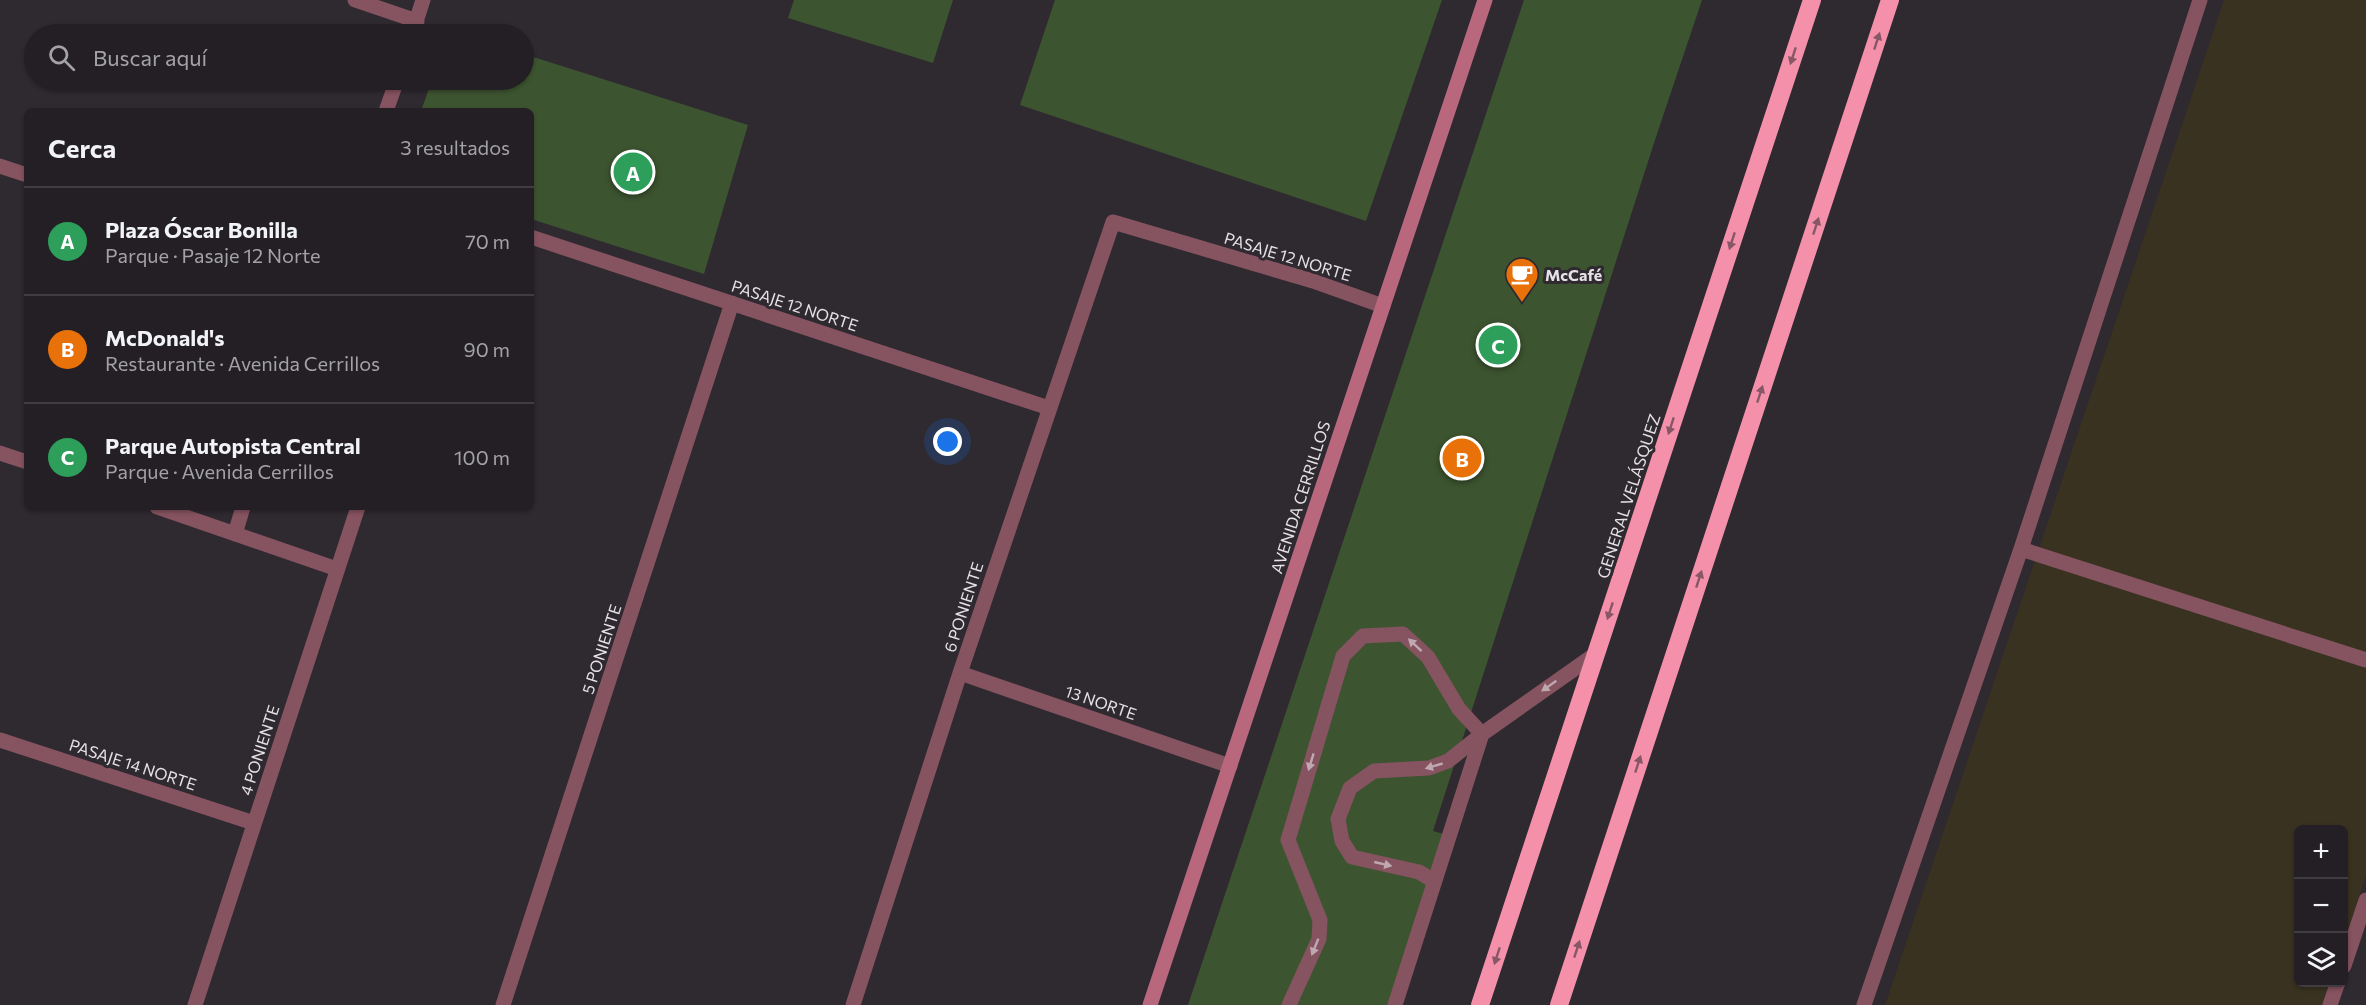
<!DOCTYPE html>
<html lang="es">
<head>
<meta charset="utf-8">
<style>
  :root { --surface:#231f24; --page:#2b272c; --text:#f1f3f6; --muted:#a3a2a6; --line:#403d41; --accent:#d49cfb }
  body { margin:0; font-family:Commissioner,sans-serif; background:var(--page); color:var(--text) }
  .controls { position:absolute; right:18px; bottom:18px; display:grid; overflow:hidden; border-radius:9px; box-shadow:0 2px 4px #0004 }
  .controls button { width:54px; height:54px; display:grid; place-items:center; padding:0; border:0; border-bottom:2px solid var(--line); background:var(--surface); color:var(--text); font:30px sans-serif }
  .you { position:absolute; left:948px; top:442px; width:21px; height:21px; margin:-15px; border:4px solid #fff; border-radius:50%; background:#1a73e8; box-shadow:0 0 0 9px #1a73e833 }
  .badge { display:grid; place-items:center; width:39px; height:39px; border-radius:50%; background:var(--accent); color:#fff; font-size:20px; font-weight:700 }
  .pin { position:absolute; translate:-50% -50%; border:3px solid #fff; box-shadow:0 2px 6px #0006 }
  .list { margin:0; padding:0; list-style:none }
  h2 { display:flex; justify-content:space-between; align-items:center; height:78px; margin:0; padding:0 24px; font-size:26px }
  h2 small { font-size:20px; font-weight:400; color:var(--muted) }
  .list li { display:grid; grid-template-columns:39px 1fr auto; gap:18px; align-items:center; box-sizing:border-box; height:108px; padding:0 24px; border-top:2px solid var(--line) }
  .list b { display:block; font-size:22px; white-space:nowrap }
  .list p { margin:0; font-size:20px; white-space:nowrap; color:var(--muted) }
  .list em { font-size:20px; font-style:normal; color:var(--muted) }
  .icon { flex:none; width:33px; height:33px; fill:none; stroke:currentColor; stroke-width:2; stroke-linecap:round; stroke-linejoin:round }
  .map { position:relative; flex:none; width:2366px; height:1005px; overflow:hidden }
  .search { position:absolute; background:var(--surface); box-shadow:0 2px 4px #0004; left:24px; top:24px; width:510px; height:66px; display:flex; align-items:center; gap:15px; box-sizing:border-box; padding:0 21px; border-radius:33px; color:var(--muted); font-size:22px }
  .panel { position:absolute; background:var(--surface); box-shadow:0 2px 4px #0004; left:24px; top:108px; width:510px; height:402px; border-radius:9px }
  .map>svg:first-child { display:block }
  .industrial { fill:#393221 }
  .green { fill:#3d5430 }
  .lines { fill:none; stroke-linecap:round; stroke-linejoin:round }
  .service { stroke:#865360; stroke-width:15 }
  .minor { stroke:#865360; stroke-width:15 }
  .secondary { stroke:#b9677d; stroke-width:15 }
  .motorway { stroke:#f590aa; stroke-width:18 }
  .oneway { fill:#885767 }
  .oneway2 { fill:#bfa8b0 }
  .labels { text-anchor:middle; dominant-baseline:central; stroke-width:6; stroke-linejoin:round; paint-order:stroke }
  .street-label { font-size:16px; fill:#e5e1e6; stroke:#2f2930 }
  .poi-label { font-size:16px; font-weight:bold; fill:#e5e1e6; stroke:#2f2930; text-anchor:start }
</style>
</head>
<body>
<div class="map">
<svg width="2366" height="1005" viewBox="0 0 2366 1005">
  <rect width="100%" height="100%" fill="#2f2930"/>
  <path class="industrial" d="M2224,0H2366V875L2344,945V830H2298V982L2332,983L2324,1005H1885Z"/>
  <path class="green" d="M794,0H953L933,63L788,18Z
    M1055,0H1442L1366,221L1020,105Z
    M1524,0H1702L1655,140L1433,831L1454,837L1401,1005H1188Z
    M524,54L748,125L704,274L531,219V111H421L432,80H524Z"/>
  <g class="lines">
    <path class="service" d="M2021,549L2366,660
      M1434,881L1419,872L1352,857L1342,841L1338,819L1350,788L1374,771L1429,768L1448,761L1482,734
      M2344,966L2366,900
      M1289,1005L1319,939L1320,920L1288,840L1343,656L1363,636L1403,634L1428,657L1459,709L1482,734L1597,653
      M1395,1005L1482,734
      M1864,1005L2021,549L2200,0
      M2330,1005L2338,982"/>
    <path class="minor" d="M355,0L417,21
      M412,34L423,0
      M386,111L397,80
      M0,166L27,175
      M531,237L1049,408
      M0,453L27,462
      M157,507L337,569
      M235,534L243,507
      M960,673L1230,766
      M0,740L254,823
      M195,1005L358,507
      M503,1005L732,303
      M853,1005L960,673L1113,222L1313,281L1383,306"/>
    <path class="secondary" d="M1150,1005L1485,0"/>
    <path class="motorway" d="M1480,1005L1812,0
      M1559,1005L1890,0"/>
  </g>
  <defs><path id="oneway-solid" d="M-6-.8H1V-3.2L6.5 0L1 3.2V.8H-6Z" transform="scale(1.5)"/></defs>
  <g class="oneway">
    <use href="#oneway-solid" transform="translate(1877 41) rotate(-72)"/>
    <use href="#oneway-solid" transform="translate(1793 56) rotate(108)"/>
    <use href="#oneway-solid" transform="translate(1816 226) rotate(-72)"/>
    <use href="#oneway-solid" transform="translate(1732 241) rotate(108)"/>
    <use href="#oneway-solid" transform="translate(1760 394) rotate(-72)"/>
    <use href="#oneway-solid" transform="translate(1671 426) rotate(108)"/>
    <use href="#oneway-solid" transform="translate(1699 579) rotate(-72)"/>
    <use href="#oneway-solid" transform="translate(1610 611) rotate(108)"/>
    <use href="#oneway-solid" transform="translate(1638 764) rotate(-72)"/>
    <use href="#oneway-solid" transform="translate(1577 949) rotate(-72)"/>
    <use href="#oneway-solid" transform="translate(1497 956) rotate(108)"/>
  </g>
  <g class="oneway2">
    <use href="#oneway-solid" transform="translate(1415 645) rotate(-137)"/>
    <use href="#oneway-solid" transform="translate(1549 686) rotate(145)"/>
    <use href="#oneway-solid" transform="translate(1311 762) rotate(107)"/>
    <use href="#oneway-solid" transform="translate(1434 766) rotate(164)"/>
    <use href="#oneway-solid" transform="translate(1383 864) rotate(13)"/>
    <use href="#oneway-solid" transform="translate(1315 947) rotate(112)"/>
  </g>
  <defs>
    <symbol id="cafe-pin" viewBox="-11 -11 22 30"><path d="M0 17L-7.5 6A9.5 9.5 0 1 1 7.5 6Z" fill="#e8710a" stroke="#2f2930"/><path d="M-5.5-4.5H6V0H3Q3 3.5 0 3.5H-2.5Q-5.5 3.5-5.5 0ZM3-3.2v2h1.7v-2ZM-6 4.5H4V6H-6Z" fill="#fff"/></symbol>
  </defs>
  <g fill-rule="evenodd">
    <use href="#cafe-pin" x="1503" y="255" width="38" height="52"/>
  </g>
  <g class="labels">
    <g class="street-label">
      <text transform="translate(1288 256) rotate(17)">PASAJE 12 NORTE</text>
      <text transform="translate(795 305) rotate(18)">PASAJE 12 NORTE</text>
      <text transform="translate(1628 496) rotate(-72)">GENERAL VELÁSQUEZ</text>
      <text transform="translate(1300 497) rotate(-72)">AVENIDA CERRILLOS</text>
      <text transform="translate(963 607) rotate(-72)">6 PONIENTE</text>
      <text transform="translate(601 649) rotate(-72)">5 PONIENTE</text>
      <text transform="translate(1101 702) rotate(19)">13 NORTE</text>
      <text transform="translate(259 750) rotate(-72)">4 PONIENTE</text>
      <text transform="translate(133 764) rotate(18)">PASAJE 14 NORTE</text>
    </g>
    <g class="poi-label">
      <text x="1545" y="274">McCafé</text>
    </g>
  </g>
</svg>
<div class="controls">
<button>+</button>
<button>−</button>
<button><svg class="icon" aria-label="layers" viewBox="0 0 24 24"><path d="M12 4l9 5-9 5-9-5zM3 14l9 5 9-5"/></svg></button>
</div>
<div class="you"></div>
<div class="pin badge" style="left:633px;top:172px;background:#2e9e5b">A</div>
<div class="pin badge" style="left:1462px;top:458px;background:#e8710a">B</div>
<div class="pin badge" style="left:1498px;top:345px;background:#2e9e5b">C</div>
<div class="search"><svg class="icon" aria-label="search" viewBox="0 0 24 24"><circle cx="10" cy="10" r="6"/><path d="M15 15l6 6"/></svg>Buscar aquí</div>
<section class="panel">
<h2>Cerca<small>3 resultados</small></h2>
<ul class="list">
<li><span class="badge" style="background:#2e9e5b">A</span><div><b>Plaza Óscar Bonilla</b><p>Parque · Pasaje 12 Norte</p></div><em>70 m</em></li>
<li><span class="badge" style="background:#e8710a">B</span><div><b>McDonald's</b><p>Restaurante · Avenida Cerrillos</p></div><em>90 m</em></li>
<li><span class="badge" style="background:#2e9e5b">C</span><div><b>Parque Autopista Central</b><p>Parque · Avenida Cerrillos</p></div><em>100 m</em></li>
</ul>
</section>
</div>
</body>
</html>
